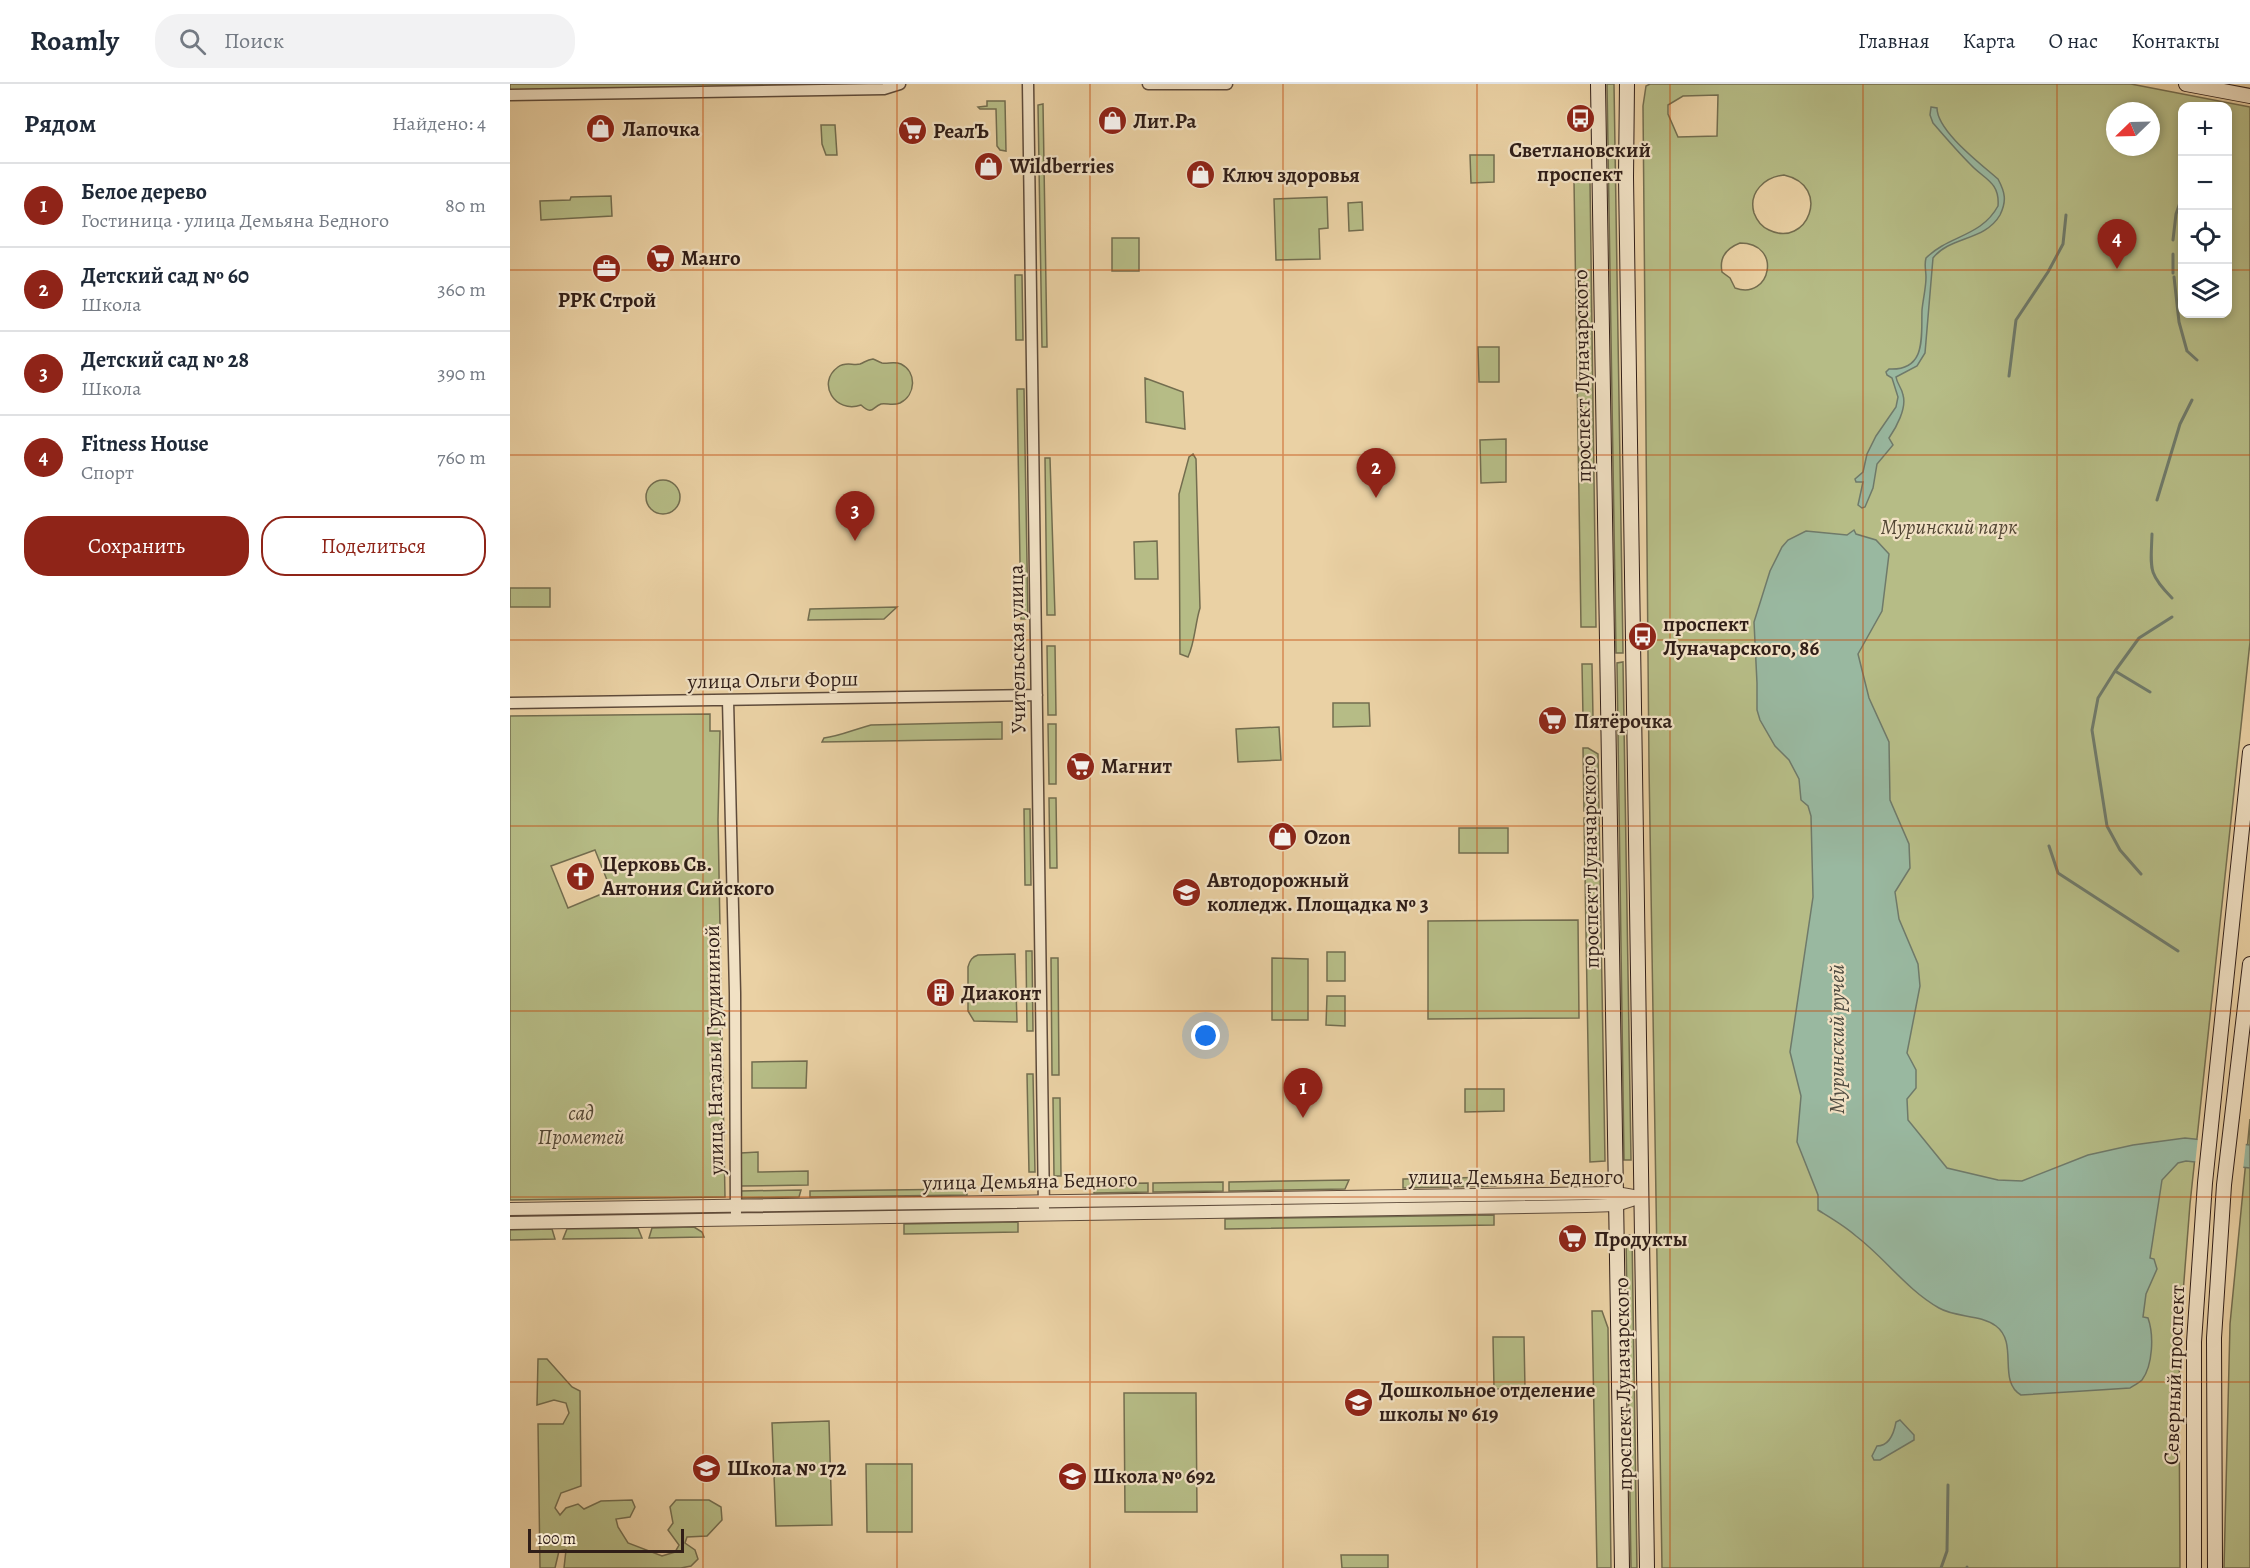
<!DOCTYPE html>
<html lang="ru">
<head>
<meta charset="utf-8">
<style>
  :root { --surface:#fff; --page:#f2f2f3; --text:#1f2937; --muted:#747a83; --line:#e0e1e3; --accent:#8f2418 }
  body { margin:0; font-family:Alegreya,serif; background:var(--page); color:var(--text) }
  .controls { position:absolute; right:18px; top:18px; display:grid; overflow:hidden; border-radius:12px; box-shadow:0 3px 9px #0003 }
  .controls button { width:54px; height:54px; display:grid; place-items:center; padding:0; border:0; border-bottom:2px solid var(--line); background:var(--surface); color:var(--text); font:30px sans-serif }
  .compass { position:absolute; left:1596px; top:18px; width:54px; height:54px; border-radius:50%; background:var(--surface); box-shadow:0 3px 9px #0003; rotate:247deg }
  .scale { position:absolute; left:18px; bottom:15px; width:156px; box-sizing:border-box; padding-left:6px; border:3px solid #301e18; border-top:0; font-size:16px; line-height:21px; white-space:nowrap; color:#301e18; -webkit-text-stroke:4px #f1e1c4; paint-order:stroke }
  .you { position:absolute; left:696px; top:952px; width:21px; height:21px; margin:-15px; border:4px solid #fff; border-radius:50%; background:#1a73e8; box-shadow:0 0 0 9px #1a73e833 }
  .badge { display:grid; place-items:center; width:39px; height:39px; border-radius:50%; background:var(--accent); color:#fff; font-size:20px; font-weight:700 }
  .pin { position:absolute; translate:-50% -50px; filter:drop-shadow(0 2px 3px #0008) }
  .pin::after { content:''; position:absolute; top:32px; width:21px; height:18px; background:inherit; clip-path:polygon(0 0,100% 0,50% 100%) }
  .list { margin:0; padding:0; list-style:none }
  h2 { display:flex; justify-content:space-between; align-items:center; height:78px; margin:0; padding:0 24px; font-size:26px }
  h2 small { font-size:20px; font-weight:400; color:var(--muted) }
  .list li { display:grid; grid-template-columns:39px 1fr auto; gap:18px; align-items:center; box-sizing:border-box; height:84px; padding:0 24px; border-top:2px solid var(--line) }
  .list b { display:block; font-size:22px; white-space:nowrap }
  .list p { margin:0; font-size:20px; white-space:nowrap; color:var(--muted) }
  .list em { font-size:20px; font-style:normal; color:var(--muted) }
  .actions { display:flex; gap:12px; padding:18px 24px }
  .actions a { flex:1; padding:14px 0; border:2px solid var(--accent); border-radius:24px; text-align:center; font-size:21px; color:var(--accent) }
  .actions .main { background:var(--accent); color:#fff }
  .icon { flex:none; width:33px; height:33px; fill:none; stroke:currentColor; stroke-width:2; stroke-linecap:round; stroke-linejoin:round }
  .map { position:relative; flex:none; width:1740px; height:1484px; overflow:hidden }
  header { display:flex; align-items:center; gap:36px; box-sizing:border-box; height:84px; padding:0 30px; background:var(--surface); border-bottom:2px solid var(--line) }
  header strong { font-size:28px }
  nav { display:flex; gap:33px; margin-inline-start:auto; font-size:21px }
  .search { width:420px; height:54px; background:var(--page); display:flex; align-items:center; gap:15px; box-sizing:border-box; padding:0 21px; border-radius:24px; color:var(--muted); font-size:22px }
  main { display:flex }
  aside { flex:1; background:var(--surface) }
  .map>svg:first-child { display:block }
  .green { fill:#b6bc86; stroke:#736d4f; stroke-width:1.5; fill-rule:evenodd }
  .water { fill:#99b8a0; stroke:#6f7a6a; stroke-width:1.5 }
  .pier { fill:#ead1a4 }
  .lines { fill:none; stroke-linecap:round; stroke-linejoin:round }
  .stream { stroke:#6f7a6a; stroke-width:3 }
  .minor-casing { stroke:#5e4b3b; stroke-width:13 }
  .tertiary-casing { stroke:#5e4b3b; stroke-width:14 }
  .secondary-casing { stroke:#301e18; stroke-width:16 }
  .minor { stroke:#f1e1c4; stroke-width:10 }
  .tertiary { stroke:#f1e1c4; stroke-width:12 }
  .secondary { stroke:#f1e1c4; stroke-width:14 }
  .grid { fill:none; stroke:#c34d0e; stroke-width:1.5; stroke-opacity:0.55 }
  .labels { text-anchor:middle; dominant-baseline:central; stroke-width:4.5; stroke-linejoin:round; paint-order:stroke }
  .poi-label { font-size:21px; font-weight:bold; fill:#301e18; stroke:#f1e1c4; text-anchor:start }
  .street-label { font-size:21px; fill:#301e18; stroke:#f1e1c4 }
  .park-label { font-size:21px; font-style:italic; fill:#524634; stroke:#f1e1c4 }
  .water-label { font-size:22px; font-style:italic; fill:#504c41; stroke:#f1e1c4 }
</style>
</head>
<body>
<header>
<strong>Roamly</strong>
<div class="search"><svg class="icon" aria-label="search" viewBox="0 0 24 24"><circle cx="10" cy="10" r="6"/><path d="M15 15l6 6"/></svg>Поиск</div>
<nav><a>Главная</a><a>Карта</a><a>О нас</a><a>Контакты</a></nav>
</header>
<main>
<aside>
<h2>Рядом<small>Найдено: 4</small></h2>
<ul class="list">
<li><span class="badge">1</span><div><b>Белое дерево</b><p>Гостиница · улица Демьяна Бедного</p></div><em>80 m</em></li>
<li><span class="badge">2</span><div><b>Детский сад № 60</b><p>Школа</p></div><em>360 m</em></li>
<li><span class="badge">3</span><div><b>Детский сад № 28</b><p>Школа</p></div><em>390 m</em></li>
<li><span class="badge">4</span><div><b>Fitness House</b><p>Спорт</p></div><em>760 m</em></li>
</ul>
<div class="actions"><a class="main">Сохранить</a><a>Поделиться</a></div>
</aside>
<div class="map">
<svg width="1740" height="1484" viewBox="0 0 1740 1484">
  <rect width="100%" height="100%" fill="#ead1a4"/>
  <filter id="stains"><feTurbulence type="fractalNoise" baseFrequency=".00333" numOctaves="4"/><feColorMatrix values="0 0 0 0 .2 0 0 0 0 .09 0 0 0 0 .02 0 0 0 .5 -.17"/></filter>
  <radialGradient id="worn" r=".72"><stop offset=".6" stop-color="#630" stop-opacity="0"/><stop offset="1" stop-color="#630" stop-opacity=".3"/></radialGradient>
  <path class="green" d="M0,0H347L0,6Z
    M1097,0H1104L1113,569H1106Z
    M1140,0H1621L1740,23V558L1680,1120L1671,1235L1669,1301L1670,1484H1152L1139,682L1133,22L1136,2ZM1208,11L1207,52L1168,53L1158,30V21L1173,12ZM1672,22H1718V230H1672ZM1605,27H1641V63H1605ZM1274,91C1323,102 1297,165 1259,146C1252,143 1247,137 1244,129C1238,108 1255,93 1274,91ZM1230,159C1273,159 1261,217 1225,204L1220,194L1212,188C1209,173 1217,164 1230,159Z
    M477,17H495L496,67L490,66L487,62L486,25H470L468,23L477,22Z
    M533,20L537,263H532L528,21Z
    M311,41H325L327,71H316L312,60Z
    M960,71H984V98L961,99Z
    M1064,97H1080L1086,543H1071Z
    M101,112L102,132L31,136L30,117L60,116L61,113Z
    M817,113L818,144L809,145L810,175L766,176L764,115Z
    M852,118L853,146L839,147L838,119Z
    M602,154H629V187H602Z
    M505,191H512L513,256H506Z
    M968,263H989V298H969Z
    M363,275C366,276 369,278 372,279C378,280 384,277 391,280C407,288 406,311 390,319C383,322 377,319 371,320C362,323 363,332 351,321C325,330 306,299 328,283C336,277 343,282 350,280C355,278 357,276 363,275Z
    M635,294L673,308L675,345L636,338Z
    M507,305H514L518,535H511Z
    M996,355V398L971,399L970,356Z
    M683,370L686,375L690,524C685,540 685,558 678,573L670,570L669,410L679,373Z
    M535,374H540L545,531H537Z
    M136 413a17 17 0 1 1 34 0a17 17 0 1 1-34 0Z
    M647,457L648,495H625L624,458Z
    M0,504H40V523H0Z
    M387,523L374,535L298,536L300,525Z
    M537,562H545L546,631H538Z
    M1113,578L1121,1076H1114L1107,579Z
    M1072,580H1082L1083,633H1073Z
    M823,619H859L860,642L823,643Z
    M200,630V647H210L208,736L215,1113L0,1116V632ZM85,766L101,806L58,824L41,782Z
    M492,638V655L312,658L314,654C330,652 345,645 361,641Z
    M538,640H546V700H539Z
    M769,643L771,676L728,678L726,645Z
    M1073,664H1078L1088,670L1095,1077L1080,1078L1074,734H1086V727H1074Z
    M539,714H546L547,784H540Z
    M514,725H520L521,801H515Z
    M949,744H998V769H949Z
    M1068,836L1069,934L918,935V837Z
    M516,867H522L523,947H517Z
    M817,868H835V897H817Z
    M505,870L507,938L464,937L458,927V883C460,876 462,873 468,871Z
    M541,874H548L549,991H542Z
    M762,874L798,875V936H762Z
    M817,912H835V942L816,941Z
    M297,977L296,1004H242V978Z
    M517,990H523L525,1088H519Z
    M955,1005H994V1027L955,1028Z
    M543,1014H550L551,1092H544Z
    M1740,1035V1484H1714L1720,1240Z
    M248,1068V1088L298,1087V1101L231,1102V1069Z
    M988,1093L986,1102L893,1104V1095Z
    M839,1096L835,1105L719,1107V1098Z
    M713,1098V1107L643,1108V1099Z
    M638,1099V1108L584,1109V1100Z
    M457,1105V1111L300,1113V1107Z
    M291,1106L289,1113L231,1114V1107Z
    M984,1131V1141L715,1145V1135Z
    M508,1138V1148L394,1150V1140Z
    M184,1143L192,1148L194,1153L139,1154L142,1144Z
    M128,1144L132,1154L53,1155L57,1145Z
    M42,1145L45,1155L0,1156V1146Z
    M1116,1151H1122L1127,1484H1121Z
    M1082,1227H1092L1098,1244L1101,1484H1087Z
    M983,1253H1014L1015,1305H984Z
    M28,1275H37L62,1303L70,1307L71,1402L51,1409L45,1424L50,1431L56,1424L68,1420L74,1425L91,1417L122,1416L125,1423L120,1433L106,1435L108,1443L118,1459L152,1472L165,1468L169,1461L158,1446L163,1439L160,1423L166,1416H199L211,1423L212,1436L197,1452L177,1453L175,1459L185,1466L188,1475L181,1482L171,1484H54L56,1466L49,1467L45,1484H30L28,1340H53L59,1329L56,1319L44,1316L27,1321Z
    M614,1309H686L687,1428H615Z
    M319,1337L322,1441L266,1442L262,1339Z
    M356,1380H402V1448H357Z
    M831,1471H878V1484H832Z"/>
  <path class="water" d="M1421,23L1427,24C1427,47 1471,80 1488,95C1495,108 1497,117 1490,131C1475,157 1440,152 1423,174L1415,269L1407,282L1386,293C1387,300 1392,304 1393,311C1397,324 1386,344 1379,354L1383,361L1367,380L1363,404L1355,423L1352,424L1348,421L1353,398H1346L1345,395L1353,388L1357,370L1366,352L1386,323L1388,313L1382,294L1377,291L1376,288L1379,285C1417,287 1411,252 1412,226C1413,215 1416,204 1416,193C1416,186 1414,181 1416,174C1439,151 1471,153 1488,122C1490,98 1474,95 1461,81C1448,68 1435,53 1423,39L1420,31Z
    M1344,446L1346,450L1366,456L1379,470L1372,527L1348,570L1359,614L1379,658L1380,716L1399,760L1400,784L1385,808L1389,835L1408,880L1410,902L1397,969L1406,986V1004L1397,1015L1398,1036L1437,1084L1488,1096L1512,1097L1578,1071L1623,1061L1675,1054L1740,1061V1084L1676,1077L1668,1079L1652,1096L1640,1174L1644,1175L1647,1185L1636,1210L1633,1233L1638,1234C1644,1251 1643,1281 1632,1296C1629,1299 1623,1302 1620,1304L1511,1311C1487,1297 1509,1259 1486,1242C1470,1230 1446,1234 1429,1224C1396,1205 1376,1175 1346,1152C1335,1142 1321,1134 1308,1126V1111L1287,1058L1291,1012L1280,968L1303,813L1301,732L1298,722L1291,716L1289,695L1279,676L1265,662L1250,636L1247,626V599L1244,538L1260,487L1272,463L1278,456L1296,447L1337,451Z
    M1390,1336L1404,1351V1356L1370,1376H1364L1362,1372L1367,1362C1380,1362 1384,1349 1386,1338Z"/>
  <path class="pier" d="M1688,1053L1736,1058L1733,1086L1685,1081Z"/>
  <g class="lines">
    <path class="stream" d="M1663,156L1666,130L1672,113
      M1663,170V189
      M1664,193L1669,238L1677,267L1687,276
      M1499,292L1506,236L1538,188L1553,160L1556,131
      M1647,416L1670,340L1682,316
      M1642,450C1641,484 1637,489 1662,514
      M1605,587L1640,608
      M1539,762L1548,789L1668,867
      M1631,790L1610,766L1597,742L1582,646L1588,614L1605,587L1629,554L1662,533
      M1431,1484L1437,1467L1438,1401
      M1457,1484V1483"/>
    <defs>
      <path id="minor" d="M518,0L534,1125
        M638,0H717
        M0,11L374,5L390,0
        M218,616L225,909L226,1135
        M0,619L527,611"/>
      <path id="tertiary" d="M0,1125L1106,1109L1129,1113
        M0,1139L1076,1122L1106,1121L1131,1113"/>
      <path id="secondary" d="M1088,0L1112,1484
        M1117,0L1116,93L1137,1484
        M1676,0L1740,12
        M1684,1484V1258L1695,1099L1740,668
        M1705,1484L1704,1254L1714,1101L1740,880"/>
    </defs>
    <use href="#minor" class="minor-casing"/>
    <use href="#tertiary" class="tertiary-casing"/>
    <use href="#secondary" class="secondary-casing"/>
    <use href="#minor" class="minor"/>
    <use href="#tertiary" class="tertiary"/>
    <use href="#secondary" class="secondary"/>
  </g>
  <path class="grid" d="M193,0V1484M387,0V1484M580,0V1484M773,0V1484M967,0V1484M1160,0V1484M1353,0V1484M1547,0V1484M0,186H1672M1718,186H1740M0,371H1740M0,556H1740M0,742H1740M0,927H1740M0,1113H1740M0,1298H1740"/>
  <defs>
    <symbol id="bus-disc" viewBox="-11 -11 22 22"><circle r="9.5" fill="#8f2418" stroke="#f1e1c4"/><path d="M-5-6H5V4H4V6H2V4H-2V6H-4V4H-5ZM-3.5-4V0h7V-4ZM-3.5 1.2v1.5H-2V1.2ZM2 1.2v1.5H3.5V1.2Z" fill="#fff"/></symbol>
    <symbol id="shop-disc" viewBox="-11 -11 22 22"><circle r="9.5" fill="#8f2418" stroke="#f1e1c4"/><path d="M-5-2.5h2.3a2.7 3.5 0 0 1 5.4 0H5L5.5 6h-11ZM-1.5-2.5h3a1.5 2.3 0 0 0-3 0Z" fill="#fff"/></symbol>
    <symbol id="supermarket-disc" viewBox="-11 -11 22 22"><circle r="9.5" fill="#8f2418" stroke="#f1e1c4"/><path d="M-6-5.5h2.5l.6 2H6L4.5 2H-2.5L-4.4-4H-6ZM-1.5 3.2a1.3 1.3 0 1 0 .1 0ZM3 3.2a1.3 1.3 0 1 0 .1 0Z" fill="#fff"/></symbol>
    <symbol id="office-disc" viewBox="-11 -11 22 22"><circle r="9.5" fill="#8f2418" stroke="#f1e1c4"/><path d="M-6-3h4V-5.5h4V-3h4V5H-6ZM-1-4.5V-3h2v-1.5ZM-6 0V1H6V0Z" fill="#fff"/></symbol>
    <symbol id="church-disc" viewBox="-11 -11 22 22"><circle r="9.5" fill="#8f2418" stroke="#f1e1c4"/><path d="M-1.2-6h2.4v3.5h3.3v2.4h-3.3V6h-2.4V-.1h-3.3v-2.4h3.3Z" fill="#fff"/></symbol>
    <symbol id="university-disc" viewBox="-11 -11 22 22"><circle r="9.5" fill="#8f2418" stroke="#f1e1c4"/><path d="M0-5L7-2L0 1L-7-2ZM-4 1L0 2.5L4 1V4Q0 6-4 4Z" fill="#fff"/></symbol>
    <symbol id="building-disc" viewBox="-11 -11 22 22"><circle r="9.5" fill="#8f2418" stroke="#f1e1c4"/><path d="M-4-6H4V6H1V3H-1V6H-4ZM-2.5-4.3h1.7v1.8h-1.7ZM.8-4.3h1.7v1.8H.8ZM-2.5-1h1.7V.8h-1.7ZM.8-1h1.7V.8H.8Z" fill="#fff"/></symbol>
    <symbol id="school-disc" viewBox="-11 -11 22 22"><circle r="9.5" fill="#8f2418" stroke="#f1e1c4"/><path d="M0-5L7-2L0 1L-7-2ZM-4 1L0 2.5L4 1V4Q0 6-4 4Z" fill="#fff"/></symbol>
  </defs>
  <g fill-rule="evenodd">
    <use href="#bus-disc" x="1054" y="18" width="33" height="33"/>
    <use href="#shop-disc" x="586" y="20" width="33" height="33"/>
    <use href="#shop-disc" x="74" y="28" width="33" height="33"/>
    <use href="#supermarket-disc" x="386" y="30" width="33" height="33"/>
    <use href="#shop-disc" x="462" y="66" width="33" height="33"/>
    <use href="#shop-disc" x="674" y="74" width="33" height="33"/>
    <use href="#supermarket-disc" x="134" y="158" width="33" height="33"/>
    <use href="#office-disc" x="80" y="168" width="33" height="33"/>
    <use href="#bus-disc" x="1116" y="536" width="33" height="33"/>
    <use href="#supermarket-disc" x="1026" y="620" width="33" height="33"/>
    <use href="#supermarket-disc" x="554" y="666" width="33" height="33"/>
    <use href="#shop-disc" x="756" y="736" width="33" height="33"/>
    <use href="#church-disc" x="54" y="776" width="33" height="33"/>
    <use href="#university-disc" x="660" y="792" width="33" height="33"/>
    <use href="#building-disc" x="414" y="892" width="33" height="33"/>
    <use href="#supermarket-disc" x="1046" y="1138" width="33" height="33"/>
    <use href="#school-disc" x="832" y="1302" width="33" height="33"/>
    <use href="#school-disc" x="180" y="1368" width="33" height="33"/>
    <use href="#school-disc" x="546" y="1376" width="33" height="33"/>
  </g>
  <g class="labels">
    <g class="poi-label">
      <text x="623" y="37">Лит.Ра</text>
      <text x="112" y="45">Лапочка</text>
      <text x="423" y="47">РеалЪ</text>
      <text x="1070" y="66" text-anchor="middle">Светлановский<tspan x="1070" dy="24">проспект</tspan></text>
      <text x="500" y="82">Wildberries</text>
      <text x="712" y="91">Ключ здоровья</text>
      <text x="171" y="174">Манго</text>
      <text x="97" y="216" text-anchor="middle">РРК Строй</text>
      <text x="1153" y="540">проспект<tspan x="1153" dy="24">Луначарского, 86</tspan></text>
      <text x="1064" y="637">Пятёрочка</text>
      <text x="591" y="682">Магнит</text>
      <text x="794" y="753">Ozon</text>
      <text x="92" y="780">Церковь Св.<tspan x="92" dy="24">Антония Сийского</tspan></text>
      <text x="697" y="796">Автодорожный<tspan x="697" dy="24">колледж. Площадка № 3</tspan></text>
      <text x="451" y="909">Диаконт</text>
      <text x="1084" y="1155">Продукты</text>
      <text x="869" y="1306">Дошкольное отделение<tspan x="869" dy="24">школы № 619</tspan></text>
      <text x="217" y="1384">Школа № 172</text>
      <text x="583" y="1392">Школа № 692</text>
    </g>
    <g class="street-label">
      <text transform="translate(1072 292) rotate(-91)">проспект Луначарского</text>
      <text transform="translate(507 565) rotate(-91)">Учительская улица</text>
      <text transform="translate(263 596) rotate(-1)">улица Ольги Форш</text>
      <text transform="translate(1080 778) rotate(-91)">проспект Луначарского</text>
      <text transform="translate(204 966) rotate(-91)">улица Натальи Грудининой</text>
      <text x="1006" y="1093">улица Демьяна Бедного</text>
      <text transform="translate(520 1097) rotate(-1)">улица Демьяна Бедного</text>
      <text transform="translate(1664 1291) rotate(-88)">Северный проспект</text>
      <text transform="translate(1113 1300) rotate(-91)">проспект Луначарского</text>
    </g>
    <g class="park-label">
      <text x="1439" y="443">Муринский парк</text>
      <text x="71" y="1029">сад<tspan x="71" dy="24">Прометей</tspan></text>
    </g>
    <g class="water-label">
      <text transform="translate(1327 955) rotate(-90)">Муринский ручей</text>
    </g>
  </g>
  <rect width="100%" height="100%" filter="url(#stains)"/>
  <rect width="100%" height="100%" fill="url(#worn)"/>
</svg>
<div class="controls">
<button>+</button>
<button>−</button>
<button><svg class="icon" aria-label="locate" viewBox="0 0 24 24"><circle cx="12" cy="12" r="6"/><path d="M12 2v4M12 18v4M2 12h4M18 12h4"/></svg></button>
<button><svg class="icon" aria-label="layers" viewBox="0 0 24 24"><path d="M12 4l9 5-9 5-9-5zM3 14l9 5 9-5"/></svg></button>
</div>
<svg class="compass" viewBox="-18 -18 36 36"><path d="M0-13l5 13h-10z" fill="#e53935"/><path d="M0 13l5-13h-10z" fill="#747a83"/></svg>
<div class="scale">100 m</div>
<div class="you"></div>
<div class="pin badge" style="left:793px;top:1034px">1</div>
<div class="pin badge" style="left:866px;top:414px">2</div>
<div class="pin badge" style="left:345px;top:457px">3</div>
<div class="pin badge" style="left:1607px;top:185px">4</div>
</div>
</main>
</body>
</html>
